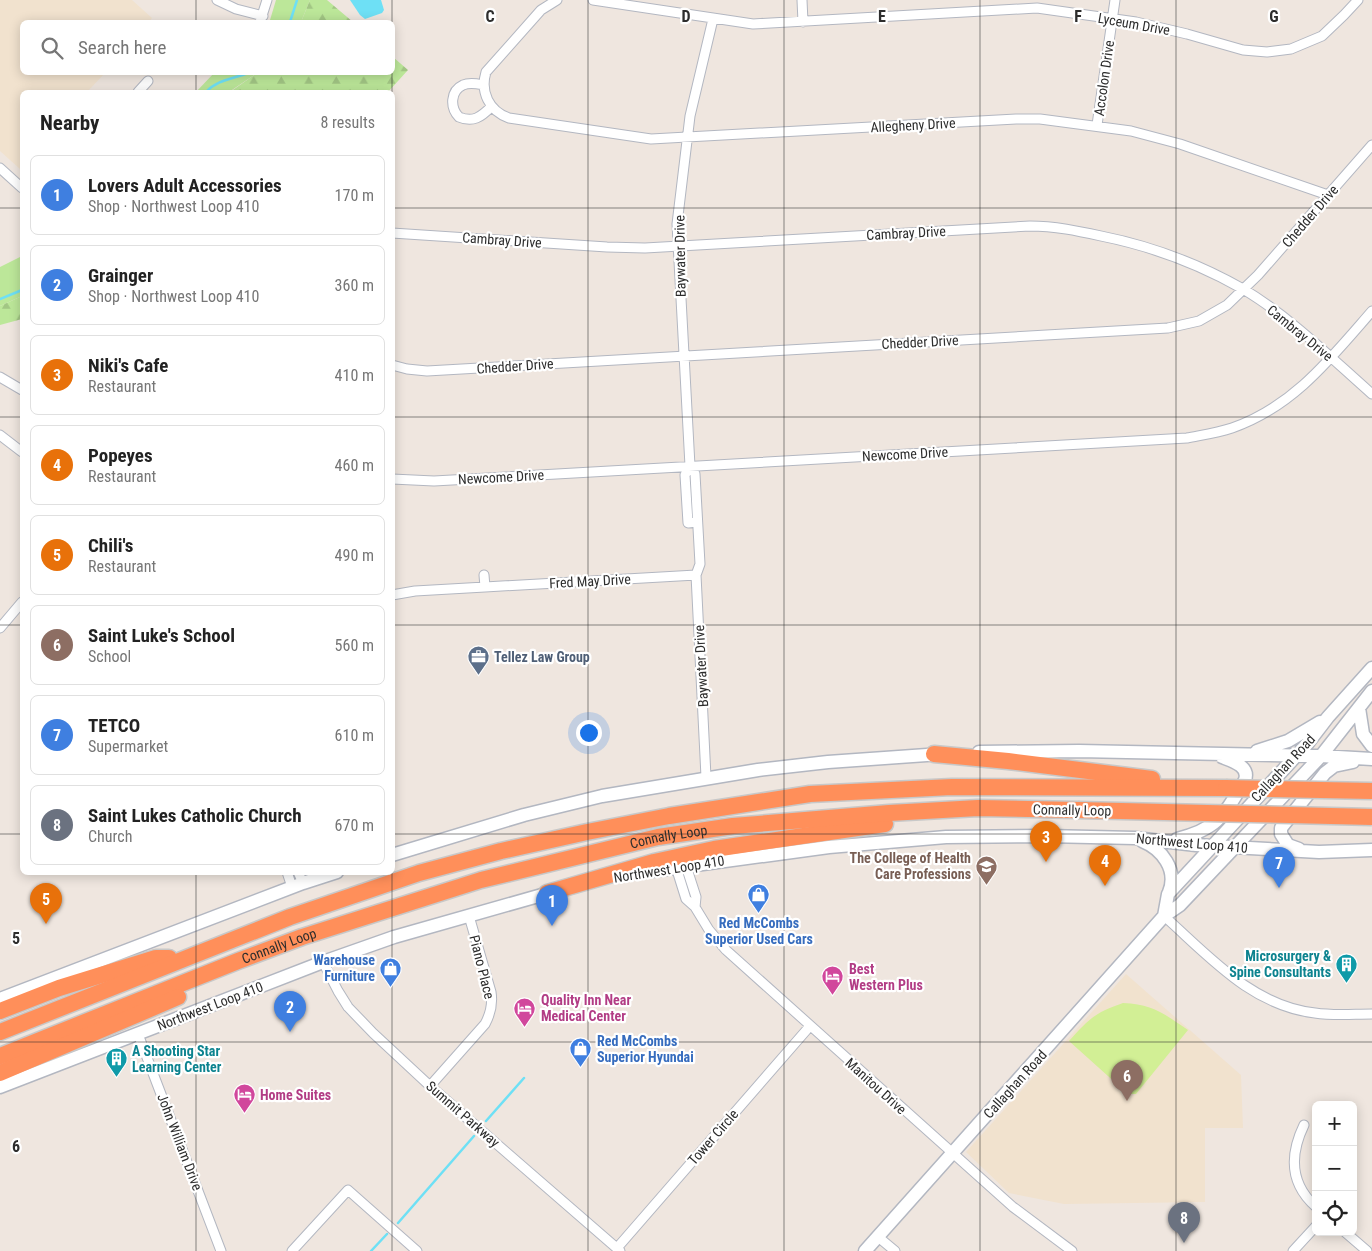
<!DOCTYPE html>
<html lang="en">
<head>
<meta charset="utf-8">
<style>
  :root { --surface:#fff; --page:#f6f6f6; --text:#222; --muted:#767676; --line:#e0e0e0; --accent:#3c75ff }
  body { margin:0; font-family:"Roboto Condensed",sans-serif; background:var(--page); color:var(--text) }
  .controls { position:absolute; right:15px; bottom:15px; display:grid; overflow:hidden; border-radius:8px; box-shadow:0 2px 12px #0003 }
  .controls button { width:45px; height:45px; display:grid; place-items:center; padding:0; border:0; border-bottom:1px solid var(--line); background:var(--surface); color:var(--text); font:25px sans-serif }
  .you { position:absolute; left:588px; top:732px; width:18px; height:18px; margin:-12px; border:4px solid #fff; border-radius:50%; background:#1a73e8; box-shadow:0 0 0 8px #1a73e833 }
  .badge { display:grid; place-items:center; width:32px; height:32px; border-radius:50%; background:var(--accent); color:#fff; font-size:16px; font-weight:700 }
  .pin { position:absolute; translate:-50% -41px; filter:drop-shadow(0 1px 2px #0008) }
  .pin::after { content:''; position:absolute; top:26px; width:18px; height:15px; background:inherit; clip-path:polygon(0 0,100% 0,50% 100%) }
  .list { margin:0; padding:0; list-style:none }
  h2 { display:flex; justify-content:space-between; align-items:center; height:65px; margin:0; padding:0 20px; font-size:21px }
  h2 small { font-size:16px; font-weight:400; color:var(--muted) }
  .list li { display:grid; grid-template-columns:32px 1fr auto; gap:15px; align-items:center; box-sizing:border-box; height:80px; margin:0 10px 10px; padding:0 10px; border:1px solid var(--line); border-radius:8px }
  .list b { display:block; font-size:19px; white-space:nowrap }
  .list p { margin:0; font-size:16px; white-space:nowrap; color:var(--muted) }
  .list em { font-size:16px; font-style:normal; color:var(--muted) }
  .icon { flex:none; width:28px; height:28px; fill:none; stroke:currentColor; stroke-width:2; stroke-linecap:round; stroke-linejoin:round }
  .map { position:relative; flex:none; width:1372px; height:1251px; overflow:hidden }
  .search { position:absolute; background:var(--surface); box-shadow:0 2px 12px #0003; left:20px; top:20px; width:375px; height:55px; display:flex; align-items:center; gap:12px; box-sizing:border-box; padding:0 18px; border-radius:8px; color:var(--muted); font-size:19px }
  .panel { position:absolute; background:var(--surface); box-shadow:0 2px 12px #0003; left:20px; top:90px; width:375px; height:785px; border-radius:8px }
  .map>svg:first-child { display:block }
  .education { fill:#f1e2ce }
  .grass { fill:#bce799 }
  .forest { fill:url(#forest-firs) }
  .pitch { fill:#d2ef95 }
  .water { fill:#6ee0f5 }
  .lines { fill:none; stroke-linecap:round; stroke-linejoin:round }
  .stream { stroke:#6ee0f5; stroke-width:2.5 }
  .minor-casing { stroke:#b3b7c1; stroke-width:11 }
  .secondary-casing { stroke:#b3b7c1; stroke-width:15 }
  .motorway-casing { stroke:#c8c8c8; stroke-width:19 }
  .minor { stroke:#fff; stroke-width:9 }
  .secondary { stroke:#fff; stroke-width:12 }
  .motorway { stroke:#ff8f5a; stroke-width:16 }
  .motorway-bridge-casing { stroke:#c8c8c8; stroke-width:19; stroke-linecap:butt }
  .motorway-bridge { stroke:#ff8f5a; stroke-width:16 }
  .grid { fill:none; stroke:#2d2d2d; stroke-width:1; stroke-opacity:0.55 }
  .labels { text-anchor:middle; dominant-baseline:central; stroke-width:4.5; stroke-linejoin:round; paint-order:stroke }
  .street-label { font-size:14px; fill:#2d2d2d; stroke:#fff }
  .service-label { font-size:14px; font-weight:bold; fill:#4e5e75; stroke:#fff; text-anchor:start }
  .education-label { font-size:14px; font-weight:bold; fill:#785e54; stroke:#fff; text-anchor:end }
  .shop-label { font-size:14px; font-weight:bold; fill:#366cbe; stroke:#fff }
  .culture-label { font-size:14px; font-weight:bold; fill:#0d838f; stroke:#fff; text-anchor:end }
  .hotel-label { font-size:14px; font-weight:bold; fill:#b23c85; stroke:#fff; text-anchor:start }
  .grid-label { font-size:16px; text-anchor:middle; font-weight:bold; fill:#2d2d2d; stroke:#fff; stroke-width:4.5; stroke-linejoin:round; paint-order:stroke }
</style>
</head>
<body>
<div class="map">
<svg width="1372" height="1251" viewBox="0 0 1372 1251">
  <defs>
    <pattern id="forest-firs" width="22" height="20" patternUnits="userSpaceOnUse" patternTransform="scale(1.25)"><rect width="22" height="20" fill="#bce799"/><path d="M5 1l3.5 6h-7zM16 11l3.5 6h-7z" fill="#a2c684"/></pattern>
  </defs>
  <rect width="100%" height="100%" fill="#efe6df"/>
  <path class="education" d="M0,0H132L152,18L149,22H22V72L105,73L87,92H22V166L20,169L0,151Z
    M1126,974L1241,1075L1243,1128H1205V1202L1064,1204L1009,1193L966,1152Z"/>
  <path class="grass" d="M276,0H310L301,22H268L270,20Z
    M214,73H257L229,92H196Z
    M22,256V296L0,306V267Z"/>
  <path class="forest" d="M310,0H327L353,22H301Z
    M393,57L408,70L388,92H230L257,73L392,72Z
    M22,296V319L0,325V306Z"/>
  <path class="pitch" d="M1123,1003C1153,1004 1164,1014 1188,1030L1136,1094H1128L1069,1041C1089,1019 1094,1013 1123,1003Z"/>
  <path class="water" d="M350,0H381L384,10L382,13L365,19L360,15Z"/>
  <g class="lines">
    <path class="stream" d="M290,22L297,0
      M206,92C218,79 235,79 250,72
      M0,299L22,290
      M486,1121L524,1078
      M398,1223L474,1136
      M371,1251L387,1234"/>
    <defs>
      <path id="minor" d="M217,0L236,9L263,16
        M557,0L541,10L486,72C480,92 489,111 509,118L651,139L1016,119H1040L1131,131L1180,144L1328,195
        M593,0L753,24L1037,8L1136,22L1187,34L1243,50L1267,52L1291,49L1322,36L1344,15L1358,0
        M802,0L803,22
        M260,22L267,0
        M484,85C478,84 470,82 463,85C450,91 450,108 459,117C473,123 481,117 491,107
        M138,92L148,81
        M1097,125L1115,0
        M0,168L22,188
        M392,233L607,247L645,248L1030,226C1055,226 1078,231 1101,236C1151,246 1199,264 1243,289C1290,317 1331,358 1372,394
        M392,365L407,369L427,371L1168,328L1199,321L1227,305L1258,275L1372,145
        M0,377L22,390
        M0,435L22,452
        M690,466L685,475L688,523L697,522
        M392,479L434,481L1187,438C1202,435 1217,433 1232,428C1293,407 1331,358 1372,311
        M484,575L485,587
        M392,595L415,591L485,587L696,575
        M0,628L22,602
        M706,777L696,575L700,564L695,474L690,466L677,224L690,116L713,19
        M686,866L696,897L695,907
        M676,867L686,899L695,907L709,930L726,950L1013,1207L1072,1251
        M287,872L292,887
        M298,872L303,883
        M1164,916C1209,956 1252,1006 1315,1013C1334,1016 1353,1014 1372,1014
        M323,962L338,991L348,1007L373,1033L430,1086L620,1251
        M138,1034L221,1251
        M430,1086L485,1024C491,1013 493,1004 491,992L469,916
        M1304,1125C1290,1154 1289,1183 1316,1207
        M1345,1232L1367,1251
        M877,1236L895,1251
        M617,1248L810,1026
        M292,1251L348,1190L417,1251
        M1293,1251L1316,1226"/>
      <path id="secondary" d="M1359,708L1363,734L1372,746
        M1257,751L1288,741L1320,722
        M979,752L1079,751L1321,756L1372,759
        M1177,839C1218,829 1224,815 1245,780C1250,766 1232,761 1222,757
        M1142,841C1162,849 1178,870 1169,892
        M1299,849L1288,845L1281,834V828L1325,773L1334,766L1353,762
        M392,855L524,815L602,796L758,770L828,762L941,754
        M637,873L829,847L946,837L1046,836L1135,838L1196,845L1319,852L1372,850
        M1164,916L1168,894L1308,743L1328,717L1372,668
        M0,999L303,883L337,872
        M0,1087L323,962L394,937L556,891
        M865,1251L1164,916L1180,905L1321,756L1372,691"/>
      <g id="motorway">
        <path d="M934,754L1008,761L1152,779"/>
        <path d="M547,893L654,862L714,849L885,824"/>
        <path d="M0,1011L59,988L156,958H169"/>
        <path d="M0,1032L290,917L419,873L501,851L587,832L669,816L810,794L952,787L1226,788"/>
        <path id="s1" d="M0,1056L238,961L302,937L481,880L658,837L733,826L889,813L978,808L1078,810"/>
        <path d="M0,1073L178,997"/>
      </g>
    </defs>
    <use href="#minor" class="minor-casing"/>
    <use href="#secondary" class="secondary-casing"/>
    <use href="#motorway" class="motorway-casing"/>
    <use href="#minor" class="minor"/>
    <use href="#secondary" class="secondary"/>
    <use href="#motorway" class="motorway"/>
    <defs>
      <path id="motorway-bridge" d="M1226,788L1372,791
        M1078,810L1372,817"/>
    </defs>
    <use href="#motorway-bridge" class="motorway-bridge-casing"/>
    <use href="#motorway-bridge" class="motorway-bridge"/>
  </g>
  <path class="grid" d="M196,0V22M392,0V22M588,0V1251M784,0V1251M980,0V1251M1176,0V1251M196,72V92M392,72V92M0,208H22M392,208H1372M0,417H22M392,417H1372M0,625H22M392,625H1372M0,834H22M392,834H1372M196,872V1251M392,872V1251M0,1042H1372"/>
  <defs>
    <symbol id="office-pin" viewBox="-11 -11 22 30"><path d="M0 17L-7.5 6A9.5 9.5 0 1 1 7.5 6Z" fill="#5c6f8a" stroke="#fff"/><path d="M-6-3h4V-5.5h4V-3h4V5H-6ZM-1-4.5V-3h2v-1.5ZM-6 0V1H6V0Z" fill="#fff"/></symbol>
    <symbol id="university-pin" viewBox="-11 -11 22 30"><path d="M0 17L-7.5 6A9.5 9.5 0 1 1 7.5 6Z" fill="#8d6e63" stroke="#fff"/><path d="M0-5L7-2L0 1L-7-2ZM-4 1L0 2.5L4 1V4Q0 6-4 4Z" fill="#fff"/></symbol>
    <symbol id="shop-pin" viewBox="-11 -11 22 30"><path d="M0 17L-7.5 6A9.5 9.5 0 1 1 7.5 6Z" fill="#3f7fe0" stroke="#fff"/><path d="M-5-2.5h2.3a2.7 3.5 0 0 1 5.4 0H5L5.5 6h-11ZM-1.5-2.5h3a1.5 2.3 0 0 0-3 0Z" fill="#fff"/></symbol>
    <symbol id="building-pin" viewBox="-11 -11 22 30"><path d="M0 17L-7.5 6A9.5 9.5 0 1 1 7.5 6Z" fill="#0f9aa8" stroke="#fff"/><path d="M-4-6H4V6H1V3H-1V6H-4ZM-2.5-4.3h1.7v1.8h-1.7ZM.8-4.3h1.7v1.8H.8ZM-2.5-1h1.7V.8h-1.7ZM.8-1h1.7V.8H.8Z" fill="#fff"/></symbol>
    <symbol id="hotel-pin" viewBox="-11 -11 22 30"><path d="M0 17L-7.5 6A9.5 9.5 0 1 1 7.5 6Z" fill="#d1479c" stroke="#fff"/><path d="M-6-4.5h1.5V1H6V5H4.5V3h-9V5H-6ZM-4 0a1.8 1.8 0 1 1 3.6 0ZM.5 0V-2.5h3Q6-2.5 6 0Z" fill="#fff"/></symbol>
  </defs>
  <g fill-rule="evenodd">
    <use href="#office-pin" x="466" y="644" width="25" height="34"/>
    <use href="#university-pin" x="974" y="854" width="25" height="34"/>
    <use href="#shop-pin" x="746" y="882" width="25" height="34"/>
    <use href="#building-pin" x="1334" y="952" width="25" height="34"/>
    <use href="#shop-pin" x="378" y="956" width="25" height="34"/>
    <use href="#hotel-pin" x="820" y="964" width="25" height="34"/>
    <use href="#hotel-pin" x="512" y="996" width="25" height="34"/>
    <use href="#shop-pin" x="568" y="1036" width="25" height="34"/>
    <use href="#building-pin" x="104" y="1046" width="25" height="34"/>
    <use href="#hotel-pin" x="232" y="1082" width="25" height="34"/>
  </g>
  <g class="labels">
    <g class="street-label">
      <text transform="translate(1134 24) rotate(10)">Lyceum Drive</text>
      <text transform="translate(1104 78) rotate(-82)">Accolon Drive</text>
      <text transform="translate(913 125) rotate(-3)">Allegheny Drive</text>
      <text transform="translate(1310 216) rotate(-49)">Chedder Drive</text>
      <text transform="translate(906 233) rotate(-3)">Cambray Drive</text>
      <text transform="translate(502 240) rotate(4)">Cambray Drive</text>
      <text transform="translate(680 256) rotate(-91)">Baywater Drive</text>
      <text transform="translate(1300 333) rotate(39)">Cambray Drive</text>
      <text transform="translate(920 342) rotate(-3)">Chedder Drive</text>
      <text transform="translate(515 366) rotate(-4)">Chedder Drive</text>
      <text transform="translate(905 454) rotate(-3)">Newcome Drive</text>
      <text transform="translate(501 477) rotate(-3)">Newcome Drive</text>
      <text transform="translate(590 581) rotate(-3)">Fred May Drive</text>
      <text transform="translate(701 666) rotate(-93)">Baywater Drive</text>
      <text transform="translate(1283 768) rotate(-47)">Callaghan Road</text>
      <text transform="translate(1072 810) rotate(1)">Connally Loop</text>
      <text stroke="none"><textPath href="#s1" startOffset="705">Connally Loop</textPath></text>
      <text transform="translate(1192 843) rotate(5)">Northwest Loop 410</text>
      <text transform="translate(669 869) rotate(-9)">Northwest Loop 410</text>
      <text stroke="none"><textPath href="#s1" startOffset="300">Connally Loop</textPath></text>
      <text transform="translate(482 967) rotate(76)">Piano Place</text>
      <text transform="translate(210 1006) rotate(-21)">Northwest Loop 410</text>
      <text transform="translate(1015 1084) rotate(-48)">Callaghan Road</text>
      <text transform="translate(876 1086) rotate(42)">Manitou Drive</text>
      <text transform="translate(463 1114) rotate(41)">Summit Parkway</text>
      <text transform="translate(713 1137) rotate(-49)">Tower Circle</text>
      <text transform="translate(180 1142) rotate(69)">John William Drive</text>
    </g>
    <g class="service-label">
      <text x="494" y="657">Tellez Law Group</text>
    </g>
    <g class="education-label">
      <text x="971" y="858">The College of Health<tspan x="971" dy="16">Care Professions</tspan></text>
    </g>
    <g class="shop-label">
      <text x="759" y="923">Red McCombs<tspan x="759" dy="16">Superior Used Cars</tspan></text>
      <text x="375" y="960" text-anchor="end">Warehouse<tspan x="375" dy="16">Furniture</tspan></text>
      <text x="597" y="1041" text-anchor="start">Red McCombs<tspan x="597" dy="16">Superior Hyundai</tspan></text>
    </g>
    <g class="culture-label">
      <text x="1331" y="956">Microsurgery &amp;<tspan x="1331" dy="16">Spine Consultants</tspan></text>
      <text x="132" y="1051" text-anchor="start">A Shooting Star<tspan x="132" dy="16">Learning Center</tspan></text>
    </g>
    <g class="hotel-label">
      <text x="849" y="969">Best<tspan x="849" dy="16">Western Plus</tspan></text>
      <text x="541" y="1000">Quality Inn Near<tspan x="541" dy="16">Medical Center</tspan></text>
      <text x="260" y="1095">Home Suites</text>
    </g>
  </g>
  <g class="grid-label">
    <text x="490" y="22">C</text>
    <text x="686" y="22">D</text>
    <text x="882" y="22">E</text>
    <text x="1078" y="22">F</text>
    <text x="1274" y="22">G</text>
    <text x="16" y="944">5</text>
    <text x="16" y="1152">6</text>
  </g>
</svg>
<div class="controls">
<button>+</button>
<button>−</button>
<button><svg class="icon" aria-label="locate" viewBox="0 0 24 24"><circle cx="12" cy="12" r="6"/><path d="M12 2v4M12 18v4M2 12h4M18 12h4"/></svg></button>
</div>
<div class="you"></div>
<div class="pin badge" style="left:552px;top:926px;background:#3f7fe0">1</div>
<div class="pin badge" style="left:290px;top:1032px;background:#3f7fe0">2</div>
<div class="pin badge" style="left:1046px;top:862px;background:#e8710a">3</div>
<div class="pin badge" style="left:1105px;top:886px;background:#e8710a">4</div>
<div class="pin badge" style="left:46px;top:924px;background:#e8710a">5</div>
<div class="pin badge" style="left:1127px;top:1101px;background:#8d6e63">6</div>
<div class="pin badge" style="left:1279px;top:888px;background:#3f7fe0">7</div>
<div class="pin badge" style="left:1184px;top:1243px;background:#6b7280">8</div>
<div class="search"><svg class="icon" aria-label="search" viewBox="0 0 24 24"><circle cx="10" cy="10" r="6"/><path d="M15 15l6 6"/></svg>Search here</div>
<section class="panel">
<h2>Nearby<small>8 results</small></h2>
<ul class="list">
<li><span class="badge" style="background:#3f7fe0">1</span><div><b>Lovers Adult Accessories</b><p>Shop · Northwest Loop 410</p></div><em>170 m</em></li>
<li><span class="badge" style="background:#3f7fe0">2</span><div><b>Grainger</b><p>Shop · Northwest Loop 410</p></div><em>360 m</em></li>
<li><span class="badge" style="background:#e8710a">3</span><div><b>Niki's Cafe</b><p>Restaurant</p></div><em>410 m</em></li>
<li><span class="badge" style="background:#e8710a">4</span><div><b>Popeyes</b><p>Restaurant</p></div><em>460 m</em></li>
<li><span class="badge" style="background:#e8710a">5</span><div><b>Chili's</b><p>Restaurant</p></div><em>490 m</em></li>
<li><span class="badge" style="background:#8d6e63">6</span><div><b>Saint Luke's School</b><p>School</p></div><em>560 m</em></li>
<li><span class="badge" style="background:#3f7fe0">7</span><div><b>TETCO</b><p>Supermarket</p></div><em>610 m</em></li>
<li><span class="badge" style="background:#6b7280">8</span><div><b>Saint Lukes Catholic Church</b><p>Church</p></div><em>670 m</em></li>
</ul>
</section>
</div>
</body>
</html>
